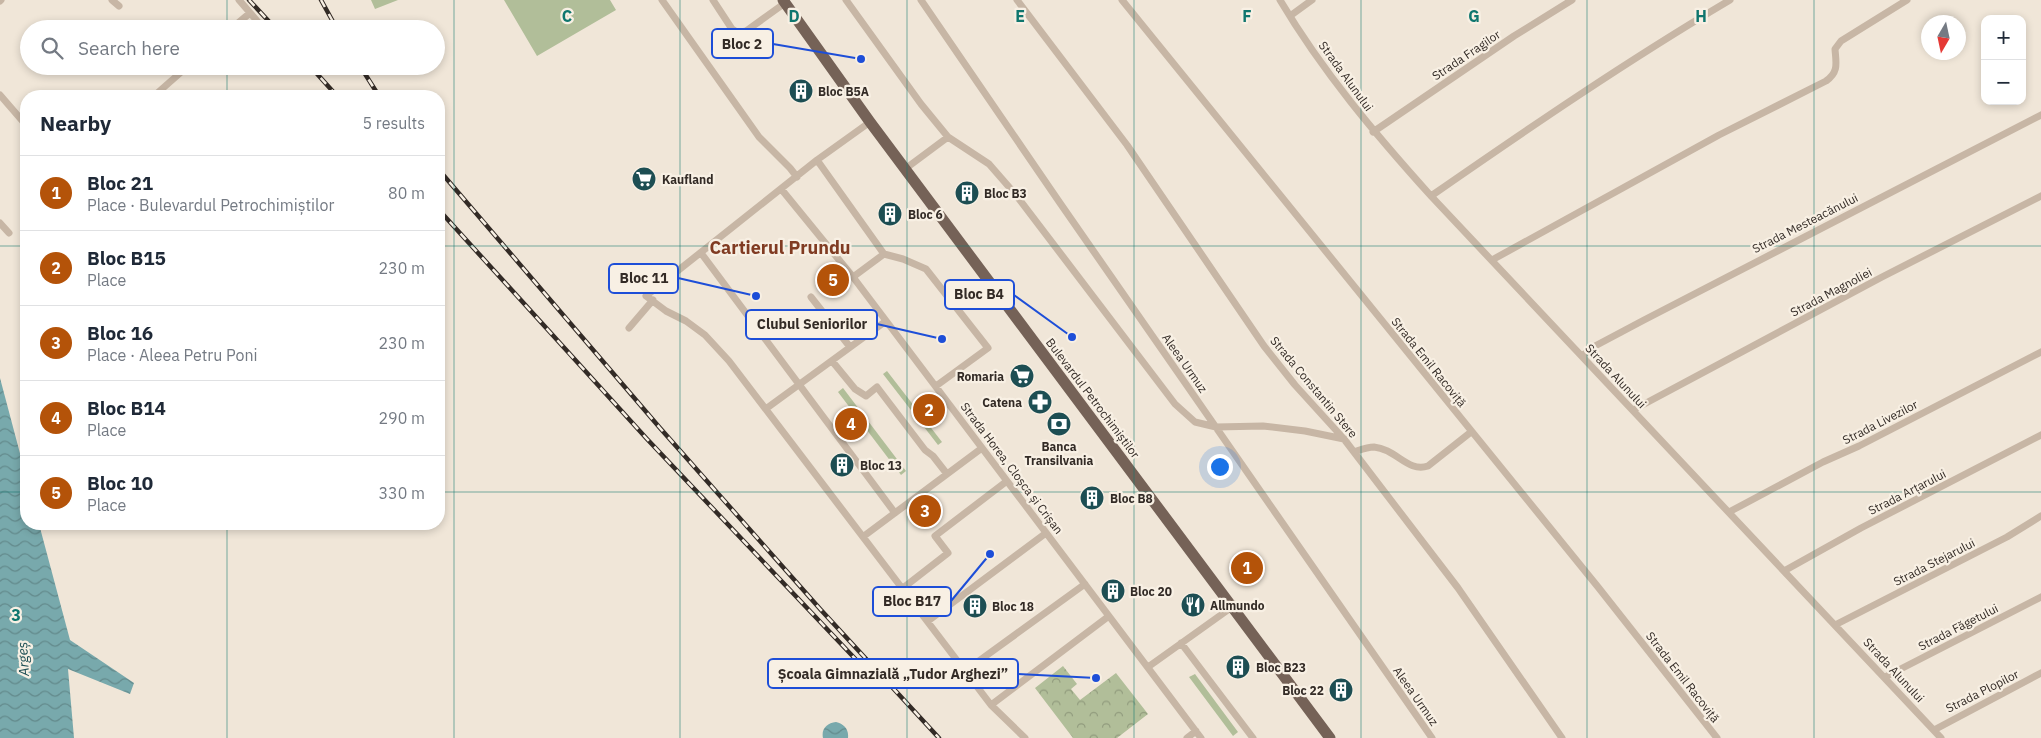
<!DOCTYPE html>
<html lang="en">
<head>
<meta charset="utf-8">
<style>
  :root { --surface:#fff; --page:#f2f2f3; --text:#1f2937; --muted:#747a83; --line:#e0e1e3; --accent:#b45309 }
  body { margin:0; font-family:"IBM Plex Sans",sans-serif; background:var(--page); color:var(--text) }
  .controls { position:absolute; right:15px; top:15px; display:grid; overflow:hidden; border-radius:10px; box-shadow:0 2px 8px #0003 }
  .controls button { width:45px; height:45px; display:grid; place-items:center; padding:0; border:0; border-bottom:1px solid var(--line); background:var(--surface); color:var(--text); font:25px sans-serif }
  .compass { position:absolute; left:1921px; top:15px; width:45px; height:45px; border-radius:50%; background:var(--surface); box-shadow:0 2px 8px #0003; rotate:189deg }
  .you { position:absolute; left:1219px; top:466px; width:18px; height:18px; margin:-12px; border:4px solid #fff; border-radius:50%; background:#1a73e8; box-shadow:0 0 0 8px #1a73e833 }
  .badge { display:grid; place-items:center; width:32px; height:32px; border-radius:50%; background:var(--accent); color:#fff; font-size:16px; font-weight:700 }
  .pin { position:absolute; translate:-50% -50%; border:2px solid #fff; box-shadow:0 1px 5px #0006 }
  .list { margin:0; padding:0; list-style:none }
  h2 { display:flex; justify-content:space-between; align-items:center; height:65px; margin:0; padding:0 20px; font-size:21px }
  h2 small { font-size:16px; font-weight:400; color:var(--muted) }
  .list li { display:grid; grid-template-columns:32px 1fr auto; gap:15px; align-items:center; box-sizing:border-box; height:75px; padding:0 20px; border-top:1px solid var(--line) }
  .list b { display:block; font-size:19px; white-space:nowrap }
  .list p { margin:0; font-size:16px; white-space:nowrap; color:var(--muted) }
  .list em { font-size:16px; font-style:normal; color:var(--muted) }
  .icon { flex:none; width:28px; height:28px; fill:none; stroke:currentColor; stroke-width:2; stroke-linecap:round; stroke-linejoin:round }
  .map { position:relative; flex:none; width:2041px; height:738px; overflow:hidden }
  .search { position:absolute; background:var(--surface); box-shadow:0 2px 8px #0003; left:20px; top:20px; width:425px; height:55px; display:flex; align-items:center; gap:12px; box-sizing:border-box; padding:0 18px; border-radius:28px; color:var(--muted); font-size:19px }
  .panel { position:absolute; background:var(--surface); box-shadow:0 2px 8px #0003; left:20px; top:90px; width:425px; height:440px; border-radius:20px }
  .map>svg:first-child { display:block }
  .green { fill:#b1be99 }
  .park { fill:url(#park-crowns) }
  .water { fill:url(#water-waves) }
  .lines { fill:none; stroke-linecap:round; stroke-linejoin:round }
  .minor { stroke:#c7b6a5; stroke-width:7 }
  .primary { stroke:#756257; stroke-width:11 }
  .rail-casing { stroke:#332b26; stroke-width:4.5 }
  .rail { stroke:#f8f0e4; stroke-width:2.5; stroke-dasharray:8; stroke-linecap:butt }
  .grid { fill:none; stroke:#0f766e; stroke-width:1; stroke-opacity:0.55 }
  .labels { text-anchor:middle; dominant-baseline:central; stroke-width:4.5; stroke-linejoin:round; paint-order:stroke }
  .street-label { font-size:12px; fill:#332b26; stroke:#f8f0e4 }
  .poi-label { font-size:12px; font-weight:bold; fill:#332b26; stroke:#f8f0e4; text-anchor:start }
  .water-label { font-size:14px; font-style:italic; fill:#1d4e53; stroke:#f8f0e4 }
  .district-label { font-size:18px; font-weight:bold; fill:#803b22; stroke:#f8f0e4 }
  .grid-label { font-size:16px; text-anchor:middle; font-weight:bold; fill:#0f766e; stroke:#f8f0e4; stroke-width:4.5; stroke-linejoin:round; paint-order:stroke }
  .leader { fill:none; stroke:#1d4ed8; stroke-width:2 }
  .callout-dot { fill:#1d4ed8; stroke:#f8f0e4; stroke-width:2 }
  .callout { fill:#f8f0e4; stroke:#1d4ed8; stroke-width:2 }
  .callout-label { font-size:14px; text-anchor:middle; font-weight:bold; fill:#332b26 }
</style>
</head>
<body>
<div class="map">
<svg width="2041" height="738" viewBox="0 0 2041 738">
  <defs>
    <pattern id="park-crowns" width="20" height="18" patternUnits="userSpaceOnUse" patternTransform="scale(1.25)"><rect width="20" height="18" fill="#b1be99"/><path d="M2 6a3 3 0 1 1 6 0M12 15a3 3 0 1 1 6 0" fill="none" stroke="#919b7d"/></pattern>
    <pattern id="water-waves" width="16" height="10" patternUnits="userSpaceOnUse" patternTransform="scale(1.25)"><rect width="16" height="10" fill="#78a9ac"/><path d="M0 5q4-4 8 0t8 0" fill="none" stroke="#638a8c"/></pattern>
  </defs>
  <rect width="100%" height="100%" fill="#f0e6d8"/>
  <path class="green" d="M371,0H398L375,9Z
    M504,0H610L616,10L537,56Z
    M887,371L942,442L938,445L883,374Z
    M843,388L906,471L901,475L838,392Z
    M1195,674L1238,732L1233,736L1189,677Z"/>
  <path class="park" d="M1063,666L1077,684L1071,689L1080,700L1116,673L1148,714L1117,738H1073L1035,688Z"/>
  <path class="water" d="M0,378L26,476V524H39L70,640L134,683L130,694L68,669L74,738H0Z
    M836,722C844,724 849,729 848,738H823C821,729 827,723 836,722Z"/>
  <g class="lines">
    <path class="minor" d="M112,0L119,6
      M239,0L264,29
      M662,0L759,137L790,168L797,177
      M713,0L732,29L738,33L746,31L785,3
      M846,0L921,104L948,137
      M921,0L1060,203L1432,738
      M1017,0L1127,145L1264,346L1295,385L1344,439L1458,588L1562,738
      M1122,0L1598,587L1717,738
      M1280,0C1322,71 1376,135 1431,196L1941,738
      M0,1L1,0
      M1290,16L1312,0
      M231,29L250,13
      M295,66L297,68
      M0,95L26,125
      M154,96L188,66
      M870,122L817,160L646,296L666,311L686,321L705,335L729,361L991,705L1025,738
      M1373,132L1514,36L1572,0
      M817,160L884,254L903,259L926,269L988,348L936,386
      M905,169L948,137L989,164L1016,195L1175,404L1195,422L1216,427L1263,426L1305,431L1344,439
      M782,190L853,277L1201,738
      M1431,196C1529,128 1627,61 1730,0
      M0,223L9,233
      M701,253L895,513
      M1492,260L1719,135L1826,81C1839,72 1836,63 1835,49L1841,41L1907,0
      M853,277L884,254
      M811,297L850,347
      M629,328L653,300
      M1582,356L1595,346L1644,320L2041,115
      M832,361L855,389L866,396L877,387L925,450L933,456L947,474
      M767,408L886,321
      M1633,410L1882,277L2041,196
      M1354,452C1360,450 1367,447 1374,447C1396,449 1408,473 1428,466L1471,432
      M1729,512L1823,462L1859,446L2041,352
      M864,536L982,448
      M1784,571L1861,528L2041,435
      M903,588L948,553L935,536L1007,481
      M928,621L1046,533
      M1835,625L2007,537L2041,516
      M1181,643L1253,738
      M1148,667L1232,607
      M965,671L1085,584
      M1885,677L2041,597
      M991,705L1109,616
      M1934,730L2041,673
      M1187,738L1196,731"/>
    <path class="primary" d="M783,0L870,122L1330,738"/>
    <defs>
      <path id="rail" d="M249,0L276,29
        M321,0L337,29
        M310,66L337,96
        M360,66L379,96
        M439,170L660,428L821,610L939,738
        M439,210L647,439L880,685"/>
    </defs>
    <use href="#rail" class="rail-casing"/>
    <use href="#rail" class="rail"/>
  </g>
  <path class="grid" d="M227,0V29M454,0V738M680,0V738M907,0V738M1134,0V738M1361,0V738M1587,0V738M1814,0V738M227,66V96M0,246H26M439,246H2041M0,492H26M439,492H2041M227,524V738"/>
  <defs>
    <symbol id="building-disc" viewBox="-11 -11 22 22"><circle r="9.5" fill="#1d4e53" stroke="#f8f0e4"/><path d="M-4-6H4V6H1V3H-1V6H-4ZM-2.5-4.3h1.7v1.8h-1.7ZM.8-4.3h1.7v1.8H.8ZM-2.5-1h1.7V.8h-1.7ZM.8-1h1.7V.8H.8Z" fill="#fff"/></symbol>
    <symbol id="supermarket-disc" viewBox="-11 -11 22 22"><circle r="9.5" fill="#1d4e53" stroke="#f8f0e4"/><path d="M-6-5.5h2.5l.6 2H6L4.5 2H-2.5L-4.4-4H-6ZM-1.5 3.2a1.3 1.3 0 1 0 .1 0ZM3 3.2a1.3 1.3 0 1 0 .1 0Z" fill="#fff"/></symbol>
    <symbol id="pharmacy-disc" viewBox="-11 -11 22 22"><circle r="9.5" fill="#1d4e53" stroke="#f8f0e4"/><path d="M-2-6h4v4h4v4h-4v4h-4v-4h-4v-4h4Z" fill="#fff"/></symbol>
    <symbol id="bank-disc" viewBox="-11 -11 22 22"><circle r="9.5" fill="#1d4e53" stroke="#f8f0e4"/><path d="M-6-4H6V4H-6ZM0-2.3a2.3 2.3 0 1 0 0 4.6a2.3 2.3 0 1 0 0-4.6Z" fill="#fff"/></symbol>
    <symbol id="restaurant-disc" viewBox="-11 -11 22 22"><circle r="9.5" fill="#1d4e53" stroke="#f8f0e4"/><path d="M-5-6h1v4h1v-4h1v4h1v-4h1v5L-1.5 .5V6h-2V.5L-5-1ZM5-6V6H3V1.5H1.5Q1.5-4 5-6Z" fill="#fff"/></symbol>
  </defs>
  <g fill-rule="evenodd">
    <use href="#building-disc" x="787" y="77" width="28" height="28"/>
    <use href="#supermarket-disc" x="630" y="165" width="28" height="28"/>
    <use href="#building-disc" x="953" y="179" width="28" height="28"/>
    <use href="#building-disc" x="876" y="200" width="28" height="28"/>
    <use href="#supermarket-disc" x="1008" y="362" width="28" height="28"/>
    <use href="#pharmacy-disc" x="1026" y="388" width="28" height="28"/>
    <use href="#bank-disc" x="1045" y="410" width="28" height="28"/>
    <use href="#building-disc" x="828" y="451" width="28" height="28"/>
    <use href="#building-disc" x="1078" y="484" width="28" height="28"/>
    <use href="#building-disc" x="1099" y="577" width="28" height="28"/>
    <use href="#restaurant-disc" x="1179" y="591" width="28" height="28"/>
    <use href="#building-disc" x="961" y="592" width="28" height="28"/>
    <use href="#building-disc" x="1224" y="653" width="28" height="28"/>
    <use href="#building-disc" x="1327" y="676" width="28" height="28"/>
  </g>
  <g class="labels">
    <g class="street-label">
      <text transform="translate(1466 55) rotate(-34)">Strada Fragilor</text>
      <text transform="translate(1346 76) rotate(54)">Strada Alunului</text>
      <text transform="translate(1805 223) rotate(-27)">Strada Mesteacănului</text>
      <text transform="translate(1831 292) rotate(-28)">Strada Magnoliei</text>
      <text transform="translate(1429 362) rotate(51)">Strada Emil Racoviță</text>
      <text transform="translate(1185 363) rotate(55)">Aleea Urmuz</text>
      <text transform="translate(1616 376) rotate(47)">Strada Alunului</text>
      <text transform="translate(1314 387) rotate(50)">Strada Constantin Stere</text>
      <text transform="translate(1093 398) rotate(53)">Bulevardul Petrochimiștilor</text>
      <text transform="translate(1880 422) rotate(-27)">Strada Livezilor</text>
      <text transform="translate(1012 468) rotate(53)">Strada Horea, Cloșca și Crișan</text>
      <text transform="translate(1907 492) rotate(-27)">Strada Arțarului</text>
      <text transform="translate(1934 562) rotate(-27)">Strada Stejarului</text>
      <text transform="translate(1958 627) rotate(-27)">Strada Făgetului</text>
      <text transform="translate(1894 670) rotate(47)">Strada Alunului</text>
      <text transform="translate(1683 677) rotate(52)">Strada Emil Racoviță</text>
      <text transform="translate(1982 691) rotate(-27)">Strada Plopilor</text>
      <text transform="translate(1416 696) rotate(55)">Aleea Urmuz</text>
    </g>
    <g class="poi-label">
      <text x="818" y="91">Bloc B5A</text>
      <text x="662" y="179">Kaufland</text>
      <text x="984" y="193">Bloc B3</text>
      <text x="908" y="214">Bloc 6</text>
      <text x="1004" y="376" text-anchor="end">Romaria</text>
      <text x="1022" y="402" text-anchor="end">Catena</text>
      <text x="1059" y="446" text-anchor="middle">Banca<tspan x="1059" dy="14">Transilvania</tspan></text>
      <text x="860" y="465">Bloc 13</text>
      <text x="1110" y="498">Bloc B8</text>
      <text x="1130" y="591">Bloc 20</text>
      <text x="1210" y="605">Allmundo</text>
      <text x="992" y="606">Bloc 18</text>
      <text x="1256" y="667">Bloc B23</text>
      <text x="1324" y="690" text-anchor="end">Bloc 22</text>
    </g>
    <g class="water-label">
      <text transform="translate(23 659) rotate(-93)">Argeș</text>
    </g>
    <g class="district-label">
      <text x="780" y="247">Cartierul Prundu</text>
    </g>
  </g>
  <g class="grid-label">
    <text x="567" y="22">C</text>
    <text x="794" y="22">D</text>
    <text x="1020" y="22">E</text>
    <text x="1247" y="22">F</text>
    <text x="1474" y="22">G</text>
    <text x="1701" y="22">H</text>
    <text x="16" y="621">3</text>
  </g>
  <path class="leader" d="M861 59L773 44M756 296L678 278M1072 337L1014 295M942 339L877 324M990 554L951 601M1096 678L1018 674"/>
  <g class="callout-dot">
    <circle cx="861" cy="59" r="5"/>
    <circle cx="756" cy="296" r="5"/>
    <circle cx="1072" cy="337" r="5"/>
    <circle cx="942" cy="339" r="5"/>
    <circle cx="990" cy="554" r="5"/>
    <circle cx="1096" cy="678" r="5"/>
  </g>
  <g class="callout">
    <rect x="712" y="29" width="61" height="29" rx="5"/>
    <rect x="609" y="264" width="69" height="29" rx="5"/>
    <rect x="945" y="280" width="69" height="29" rx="5"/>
    <rect x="746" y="310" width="131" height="29" rx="5"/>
    <rect x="873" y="587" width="78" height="29" rx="5"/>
    <rect x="768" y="659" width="250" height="29" rx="5"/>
  </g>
  <g class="callout-label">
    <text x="742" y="49">Bloc 2</text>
    <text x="644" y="283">Bloc 11</text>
    <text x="979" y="299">Bloc B4</text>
    <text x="812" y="329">Clubul Seniorilor</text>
    <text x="912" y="606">Bloc B17</text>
    <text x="893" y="679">Școala Gimnazială „Tudor Arghezi”</text>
  </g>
</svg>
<div class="controls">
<button>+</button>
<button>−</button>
</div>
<svg class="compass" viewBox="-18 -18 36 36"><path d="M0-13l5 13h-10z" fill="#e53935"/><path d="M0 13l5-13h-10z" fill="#747a83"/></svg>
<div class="you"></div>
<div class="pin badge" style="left:1247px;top:568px">1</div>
<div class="pin badge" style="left:929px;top:410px">2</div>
<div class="pin badge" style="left:925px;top:511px">3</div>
<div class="pin badge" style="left:851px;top:424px">4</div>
<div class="pin badge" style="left:833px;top:280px">5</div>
<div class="search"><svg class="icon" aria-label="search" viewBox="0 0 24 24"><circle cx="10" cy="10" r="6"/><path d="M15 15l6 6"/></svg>Search here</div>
<section class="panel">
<h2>Nearby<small>5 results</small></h2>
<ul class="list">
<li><span class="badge">1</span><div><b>Bloc 21</b><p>Place · Bulevardul Petrochimiștilor</p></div><em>80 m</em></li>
<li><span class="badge">2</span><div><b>Bloc B15</b><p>Place</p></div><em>230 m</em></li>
<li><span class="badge">3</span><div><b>Bloc 16</b><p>Place · Aleea Petru Poni</p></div><em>230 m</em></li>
<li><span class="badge">4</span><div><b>Bloc B14</b><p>Place</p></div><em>290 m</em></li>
<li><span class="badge">5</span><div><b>Bloc 10</b><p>Place</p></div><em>330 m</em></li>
</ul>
</section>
</div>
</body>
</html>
